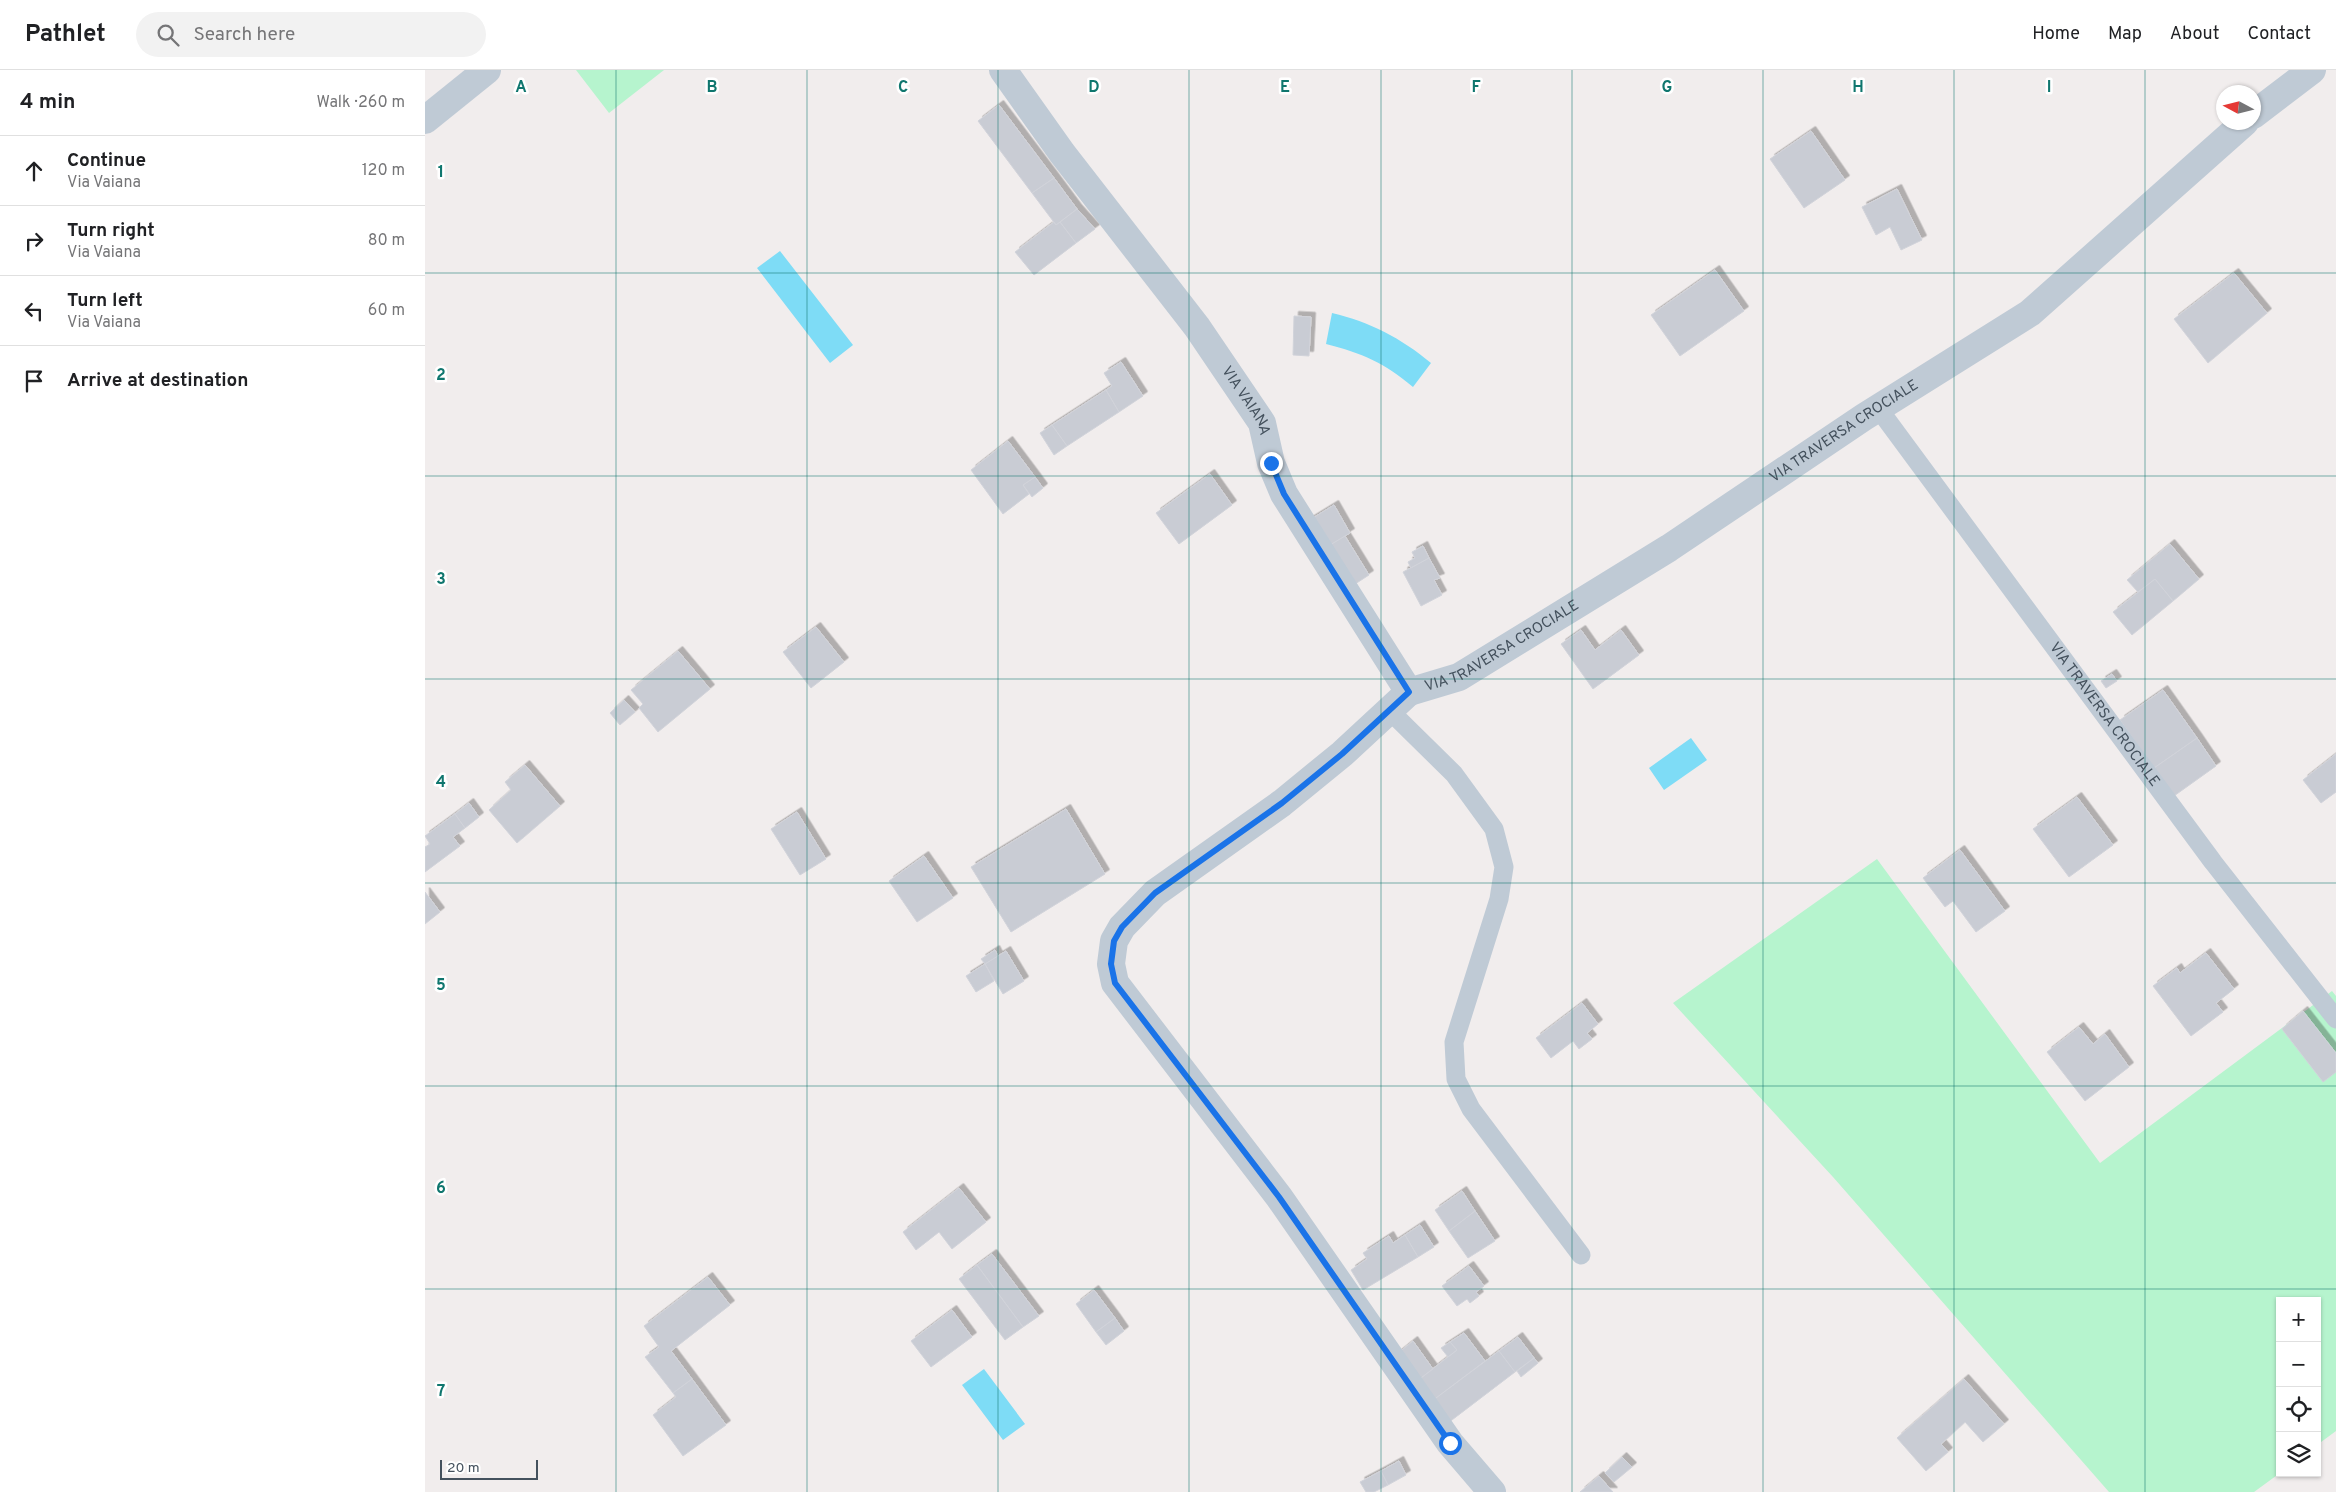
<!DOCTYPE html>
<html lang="en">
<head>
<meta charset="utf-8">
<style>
  :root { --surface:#fff; --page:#f2f2f2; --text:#202124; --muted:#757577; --line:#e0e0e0 }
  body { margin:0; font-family:Overpass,sans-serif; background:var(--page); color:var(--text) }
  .controls { position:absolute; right:15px; bottom:15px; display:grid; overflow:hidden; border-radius:0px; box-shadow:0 1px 4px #0004 }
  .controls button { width:45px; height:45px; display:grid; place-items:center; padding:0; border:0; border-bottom:1px solid var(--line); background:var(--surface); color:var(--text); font:25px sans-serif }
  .compass { position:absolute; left:1791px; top:15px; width:45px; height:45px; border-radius:50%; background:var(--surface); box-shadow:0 1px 4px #0004; rotate:277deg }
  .scale { position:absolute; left:15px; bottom:12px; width:98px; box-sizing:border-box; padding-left:5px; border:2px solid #44515d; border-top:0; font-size:14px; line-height:18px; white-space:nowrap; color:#44515d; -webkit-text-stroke:4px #fff; paint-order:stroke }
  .stop { position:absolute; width:15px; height:15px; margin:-11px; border:4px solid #1a73e8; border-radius:50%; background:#fff }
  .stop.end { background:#1a73e8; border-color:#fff; box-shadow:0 1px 5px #0008 }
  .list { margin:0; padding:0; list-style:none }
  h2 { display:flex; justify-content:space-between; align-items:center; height:65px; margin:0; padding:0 20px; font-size:21px }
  h2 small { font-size:16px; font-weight:400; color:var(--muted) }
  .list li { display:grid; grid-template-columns:32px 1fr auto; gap:15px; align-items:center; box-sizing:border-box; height:70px; padding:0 20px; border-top:1px solid var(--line) }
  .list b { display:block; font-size:19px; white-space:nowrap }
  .list p { margin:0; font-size:16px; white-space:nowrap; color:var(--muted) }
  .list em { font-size:16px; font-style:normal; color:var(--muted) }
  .icon { flex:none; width:28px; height:28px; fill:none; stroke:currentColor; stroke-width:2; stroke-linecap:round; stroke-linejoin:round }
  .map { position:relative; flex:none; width:1911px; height:1422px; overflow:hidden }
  header { display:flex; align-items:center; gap:30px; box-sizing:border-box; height:70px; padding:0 25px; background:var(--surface); border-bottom:1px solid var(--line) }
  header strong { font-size:24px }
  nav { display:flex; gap:28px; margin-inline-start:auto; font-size:18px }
  .search { width:350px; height:45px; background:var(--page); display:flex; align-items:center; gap:12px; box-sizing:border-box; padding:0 18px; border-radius:28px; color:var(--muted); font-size:19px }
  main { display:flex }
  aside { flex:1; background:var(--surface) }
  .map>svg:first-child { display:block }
  .green { fill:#b6f4ce }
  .water { fill:#7edcf6 }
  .building { fill:#c9ccd4; stroke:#d1d3da; filter:url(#shadow) }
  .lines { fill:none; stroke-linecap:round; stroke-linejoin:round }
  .service { stroke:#bfcad5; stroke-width:19 }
  .minor { stroke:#bfcad5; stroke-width:28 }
  .route { stroke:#1a73e8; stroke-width:6 }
  .grid { fill:none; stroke:#0f766e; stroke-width:1; stroke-opacity:0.55 }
  .labels { text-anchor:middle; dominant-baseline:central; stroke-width:5; stroke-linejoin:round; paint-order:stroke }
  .street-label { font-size:15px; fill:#44515d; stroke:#fff }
  .grid-label { font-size:16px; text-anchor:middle; font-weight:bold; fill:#0f766e; stroke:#fff; stroke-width:5; stroke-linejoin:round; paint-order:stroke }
</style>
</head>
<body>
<header>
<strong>Pathlet</strong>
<div class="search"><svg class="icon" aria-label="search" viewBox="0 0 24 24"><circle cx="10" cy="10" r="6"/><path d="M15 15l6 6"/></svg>Search here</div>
<nav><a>Home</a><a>Map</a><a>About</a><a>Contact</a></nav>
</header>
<main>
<aside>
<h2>4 min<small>Walk · 260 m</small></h2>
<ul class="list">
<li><svg class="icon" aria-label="ahead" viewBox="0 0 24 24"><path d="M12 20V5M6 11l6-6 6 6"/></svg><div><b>Continue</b><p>Via Vaiana</p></div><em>120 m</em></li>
<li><svg class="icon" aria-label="right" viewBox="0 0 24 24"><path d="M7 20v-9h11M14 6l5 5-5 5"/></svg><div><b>Turn right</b><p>Via Vaiana</p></div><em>80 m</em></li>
<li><svg class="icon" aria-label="left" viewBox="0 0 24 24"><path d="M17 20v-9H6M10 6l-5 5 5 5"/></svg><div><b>Turn left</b><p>Via Vaiana</p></div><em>60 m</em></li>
<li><svg class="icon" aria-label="arrive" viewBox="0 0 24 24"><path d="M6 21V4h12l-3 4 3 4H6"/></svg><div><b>Arrive at destination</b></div></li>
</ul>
</aside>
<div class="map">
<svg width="1911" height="1422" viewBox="0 0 1911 1422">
  <defs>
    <filter id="shadow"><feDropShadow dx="4.5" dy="-4.5" stdDeviation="0" flood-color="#0004"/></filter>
  </defs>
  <rect width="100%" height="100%" fill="#f1eded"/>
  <path class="green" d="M151,0H239L184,43Z
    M1452,789L1675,1093L1907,921L1911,926V1361L1892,1375V1231H1855V1403L1829,1422H1684L1408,1107L1248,933Z"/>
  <path class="water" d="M355,181L428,275L405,293L332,198Z
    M907,243C945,252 976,268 1006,293L988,317C960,293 937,283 901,274Z
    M1266,668L1282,690L1239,720L1224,698Z
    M559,1299L600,1354L578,1370L537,1315Z"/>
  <path class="building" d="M574,35L629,108L607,123L553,51Z
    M1386,61L1420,110L1379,138L1345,89Z
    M629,108L652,139L631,155L607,123Z
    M1472,119L1497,170L1476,180L1465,157L1451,165L1437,137Z
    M652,139L670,159L651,173L635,152Z
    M629,152L631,155L635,152L651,173L609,205L590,182Z
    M1290,200L1319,241L1255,286L1226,245Z
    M1809,203L1842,243L1783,293L1749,249Z
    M869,246L886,247L884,286L868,285Z
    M696,292L718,326L694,342L681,320L687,316L679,303Z
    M681,320L694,342L642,376L627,355Z
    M627,355L642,376L629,385L615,363Z
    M583,371L610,407L598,415L604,424L578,444L546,400Z
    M785,404L807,435L754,474L731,443Z
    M610,407L618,418L607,427L598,415Z
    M909,435L925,463L900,478L883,451Z
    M920,466L944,505L924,518L900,478Z
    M1745,474L1774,509L1748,531L1730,509L1713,522L1702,510Z
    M998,476L1004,488L986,498L983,492L990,488L987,482Z
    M1004,488L1015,508L1009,510L1017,525L996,536L978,502Z
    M1730,509L1748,531L1707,565L1688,542Z
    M391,557L419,592L386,618L358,582Z
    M1156,560L1170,580L1196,560L1214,585L1168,619L1136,574Z
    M253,581L285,619L233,662L214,638L218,634L206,620Z
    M1687,604L1692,611L1681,618L1676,611Z
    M1738,620L1772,668L1729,698L1695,650Z
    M199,630L210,642L195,655L185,643Z
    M1772,668L1791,696L1749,726L1729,698Z
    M1911,684V722L1896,733L1878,710Z
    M100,695L135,736L92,773L64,740L86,720L80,712Z
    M1652,727L1688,775L1644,807L1608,759Z
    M44,733L54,747L40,758L30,744Z
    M641,739L680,804L586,862L546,797Z
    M372,742L401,789L375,805L346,759Z
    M30,744L40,758L28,767L35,776L0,802V777L5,774L0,766Z
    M1535,780L1580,841L1551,862L1528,831L1520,837L1498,808Z
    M499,786L528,828L492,852L464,811Z
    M0,822L15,842L0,854Z
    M570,880L573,886L560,894L556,889Z
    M581,881L599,911L578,924L560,894Z
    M1781,883L1809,919L1791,933L1798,942L1766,966L1728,916L1752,898L1755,903Z
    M560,894L569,911L551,922L541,906Z
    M1157,933L1173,954L1162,963L1167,969L1154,979L1148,971L1126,988L1111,968Z
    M1878,941L1911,983V1002L1898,1012L1857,959Z
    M1654,957L1668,974L1680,964L1704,997L1660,1031L1622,982Z
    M534,1118L561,1152L527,1179L514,1162L491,1180L478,1162Z
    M1037,1121L1050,1141L1024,1161L1010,1140Z
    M1050,1141L1070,1171L1043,1188L1024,1161Z
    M995,1155L1009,1177L993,1187L980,1165Z
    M980,1165L993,1187L938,1220L926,1200L942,1189L938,1183L964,1166L968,1173Z
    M567,1184L614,1246L598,1257L552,1195Z
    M552,1195L598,1257L580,1270L534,1209Z
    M1044,1196L1059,1216L1051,1222L1054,1226L1045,1233L1042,1229L1032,1236L1017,1216Z
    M283,1207L305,1235L246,1281L267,1309L248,1323L220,1287L234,1277L219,1256Z
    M669,1220L690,1248L671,1262L651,1234Z
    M527,1240L547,1267L506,1297L486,1271Z
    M690,1248L699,1261L681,1275L671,1262Z
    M1039,1263L1060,1291L1007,1331L992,1311L1032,1280L1025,1272Z
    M1093,1267L1109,1288L1090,1302L1074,1281Z
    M988,1271L1008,1299L992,1311L972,1284Z
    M1025,1272L1032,1280L1023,1287L1016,1278Z
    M1074,1281L1090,1302L1023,1353L1007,1331Z
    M1109,1288L1113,1293L1096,1307L1092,1301Z
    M267,1309L301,1355L258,1386L228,1345L251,1327L248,1323Z
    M1539,1309L1579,1354L1558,1372L1540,1352L1516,1374L1523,1382L1501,1401L1472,1368Z
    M1197,1387L1207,1397L1189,1412L1180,1403Z
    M974,1391L981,1405L963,1415L956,1401Z
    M956,1401L963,1415L949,1422H941L935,1412Z
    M1174,1406L1188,1422H1155Z"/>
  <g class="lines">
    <g class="service">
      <path id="s1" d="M1453,338L1788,792L1911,949"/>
      <path d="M964,640L1029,704L1069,759L1079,797L1074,829L1029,972L1031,1009L1046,1039L1156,1185"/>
    </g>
    <g class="minor">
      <path id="s2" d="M578,0L637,83L772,257L837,353L846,393L859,424L984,622L917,684L857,733L730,823L697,857L689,871L686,894L690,913L854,1127L1025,1373L1067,1422"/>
      <path d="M1828,45L1887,0"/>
      <path d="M0,50L62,0"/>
      <path id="s3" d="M984,622L1034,607L1244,478L1439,347L1605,243L1820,52"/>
    </g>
  </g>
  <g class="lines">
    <path class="route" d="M846,393L859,424L984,622L917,684L857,733L730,823L697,857L689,871L686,894L690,913L854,1127L1025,1373"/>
  </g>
  <path class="grid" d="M191,0V1422M382,0V1422M573,0V1422M764,0V1422M956,0V1422M1147,0V1422M1338,0V1422M1529,0V1422M1720,0V1422M0,203H1911M0,406H1911M0,609H1911M0,813H1911M0,1016H1911M0,1219H1911"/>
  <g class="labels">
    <g class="street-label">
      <text stroke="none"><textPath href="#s2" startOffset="411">VIA VAIANA</textPath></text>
      <text stroke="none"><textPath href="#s3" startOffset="509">VIA TRAVERSA CROCIALE</textPath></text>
      <text stroke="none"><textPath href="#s3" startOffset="104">VIA TRAVERSA CROCIALE</textPath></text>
      <text stroke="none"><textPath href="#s1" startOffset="381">VIA TRAVERSA CROCIALE</textPath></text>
    </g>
  </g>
  <g class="grid-label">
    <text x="96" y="22">A</text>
    <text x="287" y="22">B</text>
    <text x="478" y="22">C</text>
    <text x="669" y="22">D</text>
    <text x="860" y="22">E</text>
    <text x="1051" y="22">F</text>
    <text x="1242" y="22">G</text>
    <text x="1433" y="22">H</text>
    <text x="1624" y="22">I</text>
    <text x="16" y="107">1</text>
    <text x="16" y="310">2</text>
    <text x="16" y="514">3</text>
    <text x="16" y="717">4</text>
    <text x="16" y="920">5</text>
    <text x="16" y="1123">6</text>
    <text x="16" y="1326">7</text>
  </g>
</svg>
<div class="controls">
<button>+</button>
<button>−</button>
<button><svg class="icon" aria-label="locate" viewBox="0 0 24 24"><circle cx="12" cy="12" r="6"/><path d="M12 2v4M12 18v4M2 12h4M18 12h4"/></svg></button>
<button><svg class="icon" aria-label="layers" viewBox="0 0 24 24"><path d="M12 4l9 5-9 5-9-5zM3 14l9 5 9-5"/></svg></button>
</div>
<svg class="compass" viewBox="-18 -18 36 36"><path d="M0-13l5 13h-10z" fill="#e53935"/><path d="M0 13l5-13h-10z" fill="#757577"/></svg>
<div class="scale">20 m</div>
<div class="stop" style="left:1025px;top:1373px"></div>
<div class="stop end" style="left:846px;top:393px"></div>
</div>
</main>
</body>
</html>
